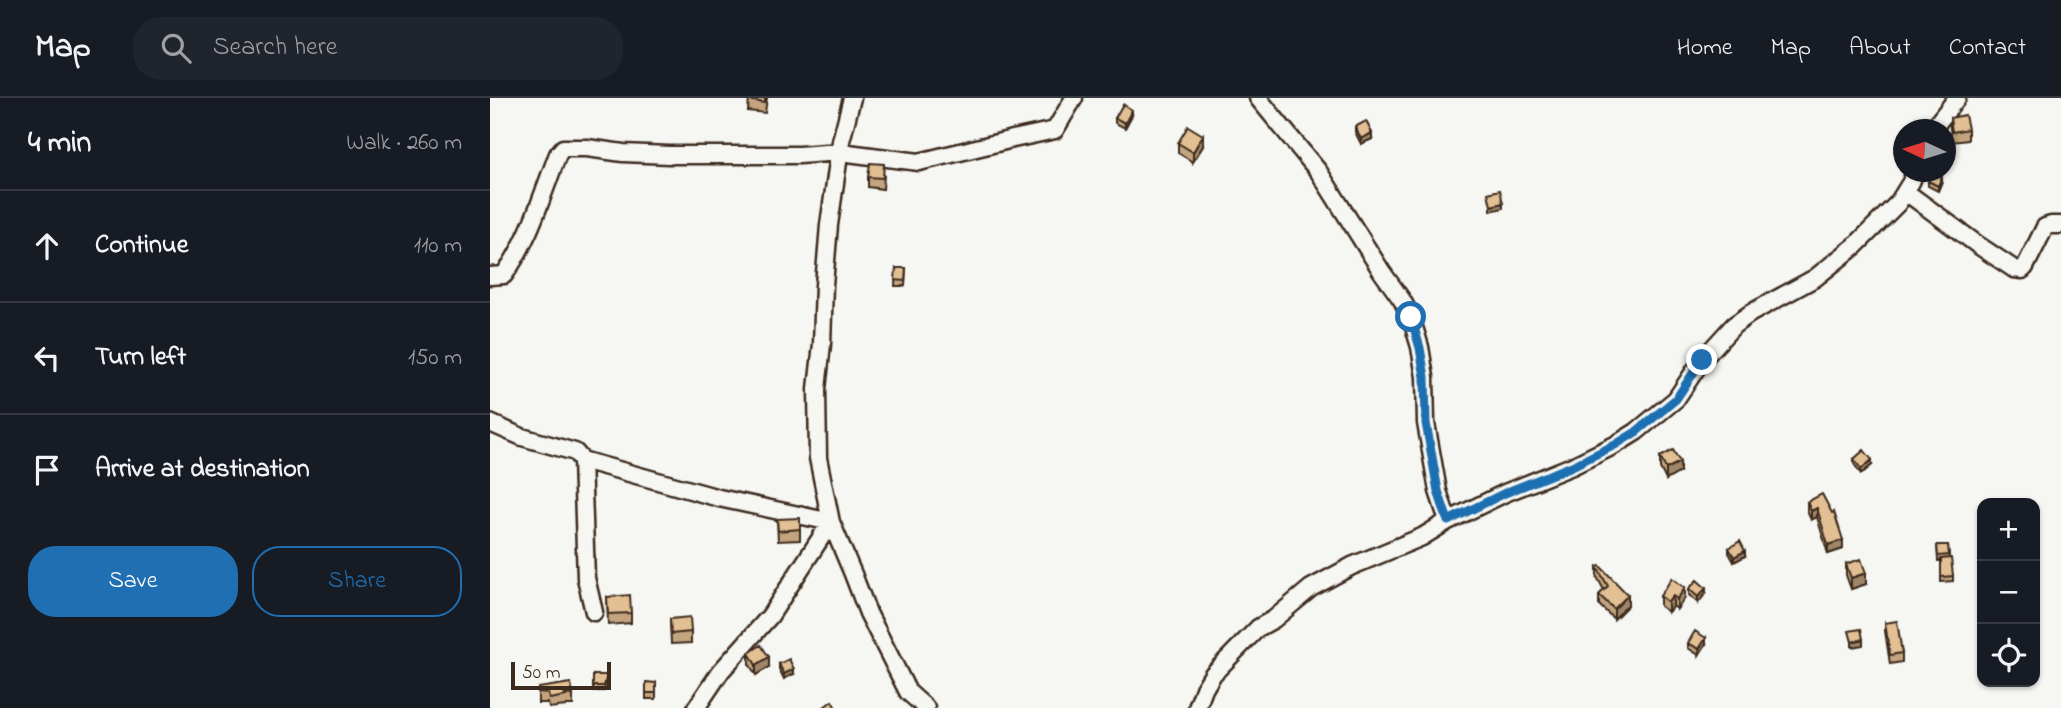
<!DOCTYPE html>
<html lang="en">
<head>
<meta charset="utf-8">
<style>
  :root { --surface:#171b24; --page:#20242c; --text:#f1f3f6; --muted:#9ea1a6; --line:#363941; --accent:#1f6fb2 }
  body { margin:0; font-family:"Indie Flower",sans-serif; background:var(--page); color:var(--text) }
  .controls { position:absolute; right:21px; bottom:21px; display:grid; overflow:hidden; border-radius:14px; box-shadow:0 2px 5px #0004 }
  .controls button { width:63px; height:63px; display:grid; place-items:center; padding:0; border:0; border-bottom:2px solid var(--line); background:var(--surface); color:var(--text); font:35px sans-serif }
  .compass { position:absolute; left:1403px; top:21px; width:63px; height:63px; border-radius:50%; background:var(--surface); box-shadow:0 2px 5px #0004; rotate:274deg }
  .scale { position:absolute; left:21px; bottom:18px; width:100px; box-sizing:border-box; padding-left:7px; border:4px solid #3b2a1e; border-top:0; font-size:19px; line-height:24px; white-space:nowrap; color:#3b2a1e; -webkit-text-stroke:5px #f6f6f2; paint-order:stroke }
  .stop { position:absolute; width:21px; height:21px; margin:-16px; border:5px solid #1f6fb2; border-radius:50%; background:#fff }
  .stop.end { background:#1f6fb2; border-color:#fff; box-shadow:0 2px 7px #0008 }
  .list { margin:0; padding:0; list-style:none }
  h2 { display:flex; justify-content:space-between; align-items:center; height:91px; margin:0; padding:0 28px; font-size:30px }
  h2 small { font-size:23px; font-weight:400; color:var(--muted) }
  .list li { display:grid; grid-template-columns:46px 1fr auto; gap:21px; align-items:center; box-sizing:border-box; height:112px; padding:0 28px; border-top:2px solid var(--line) }
  .list b { display:block; font-size:26px; white-space:nowrap }
  .list em { font-size:23px; font-style:normal; color:var(--muted) }
  .actions { display:flex; gap:14px; padding:21px 28px }
  .actions a { flex:1; padding:16px 0; border:2px solid var(--accent); border-radius:28px; text-align:center; font-size:24px; color:var(--accent) }
  .actions .main { background:var(--accent); color:#fff }
  .icon { flex:none; width:38px; height:38px; fill:none; stroke:currentColor; stroke-width:2; stroke-linecap:round; stroke-linejoin:round }
  .map { position:relative; flex:none; width:1571px; height:610px; overflow:hidden }
  header { display:flex; align-items:center; gap:42px; box-sizing:border-box; height:98px; padding:0 35px; background:var(--surface); border-bottom:2px solid var(--line) }
  header strong { font-size:33px }
  nav { display:flex; gap:38px; margin-inline-start:auto; font-size:24px }
  .search { width:490px; height:63px; background:var(--page); display:flex; align-items:center; gap:18px; box-sizing:border-box; padding:0 24px; border-radius:28px; color:var(--muted); font-size:26px }
  main { display:flex }
  aside { flex:1; background:var(--surface) }
  .map>svg:first-child { display:block }
  .lines { fill:none; stroke-linecap:round; stroke-linejoin:round }
  .minor-casing { stroke:#3b2a1e; stroke-width:21 }
  .minor { stroke:#f6f6f2; stroke-width:16 }
  .wall { fill:#c3a47f; stroke:#3b2a1e; stroke-width:2 }
  .shaded-wall { fill:#9f8668; stroke:#3b2a1e; stroke-width:2 }
  .building { fill:#e3bf94; stroke:#3b2a1e; stroke-width:2 }
  .route { stroke:#1f6fb2; stroke-width:9 }
</style>
</head>
<body>
<header>
<strong>Map</strong>
<div class="search"><svg class="icon" aria-label="search" viewBox="0 0 24 24"><circle cx="10" cy="10" r="6"/><path d="M15 15l6 6"/></svg>Search here</div>
<nav><a>Home</a><a>Map</a><a>About</a><a>Contact</a></nav>
</header>
<main>
<aside>
<h2>4 min<small>Walk · 260 m</small></h2>
<ul class="list">
<li><svg class="icon" aria-label="ahead" viewBox="0 0 24 24"><path d="M12 20V5M6 11l6-6 6 6"/></svg><div><b>Continue</b></div><em>110 m</em></li>
<li><svg class="icon" aria-label="left" viewBox="0 0 24 24"><path d="M17 20v-9H6M10 6l-5 5 5 5"/></svg><div><b>Turn left</b></div><em>150 m</em></li>
<li><svg class="icon" aria-label="arrive" viewBox="0 0 24 24"><path d="M6 21V4h12l-3 4 3 4H6"/></svg><div><b>Arrive at destination</b></div></li>
</ul>
<div class="actions"><a class="main">Save</a><a>Share</a></div>
</aside>
<div class="map">
<svg width="1571" height="610" viewBox="0 0 1571 610">
  <rect width="100%" height="100%" fill="#f6f6f2"/>
  <filter id="ink" filterUnits="userSpaceOnUse"><feTurbulence type="fractalNoise" baseFrequency=".0143" numOctaves="2"/><feDisplacementMap in="SourceGraphic" scale="14" xChannelSelector="R" yChannelSelector="G"/><feConvolveMatrix kernelMatrix="1 2 1 2 8 2 1 2 1" color-interpolation-filters="sRGB"/></filter>
  <g filter="url(#ink)">
    <g class="lines">
      <defs>
        <path id="minor" d="M362,0L351,43L339,127L334,187L332,246L327,291L328,360L341,424L363,476L378,515L418,594L436,610
          M768,0L829,74L892,174L912,202L921,219L930,249L935,279L936,325L948,393L958,423
          M1442,32L1467,0
          M1416,94L1488,147L1524,171L1532,172L1535,169L1555,129L1561,127H1571
          M0,178L14,177C40,141 52,97 68,56L73,50H97L133,55L179,57H309L350,54L429,64L523,41L565,32L584,0
          M0,325L32,339L85,354L92,362L229,400L341,424L280,518L231,573L206,610
          M92,362L96,480L104,514
          M707,610L714,591L723,576L768,530L784,521L821,490L862,468L932,439L958,423L1015,395L1082,368L1125,347L1146,334L1186,301L1212,262L1244,227L1261,215L1325,180L1365,148L1408,105L1421,84L1425,74"/>
      </defs>
      <use href="#minor" class="minor-casing"/>
      <use href="#minor" class="minor"/>
    </g>
    <path class="wall" d="M259,0H277L275,15L258,13Z
      M642,17L635,30L625,25V20Z
      M1460,20L1478,31V42L1462,44L1460,30Z
      M865,29L882,41L871,46L865,34Z
      M688,45L713,48L703,64L688,55Z
      M394,77L393,91L378,89V79Z
      M1438,83H1452L1448,93L1438,88Z
      M406,170H416L415,188H405Z
      M1170,359L1190,374L1176,382L1170,370Z
      M1364,361L1382,367L1371,376L1364,366Z
      M1317,404L1342,415L1353,451L1338,456L1327,419L1321,422L1317,413Z
      M287,421L310,431V442L288,443Z
      M1447,447H1458L1459,461L1463,478V483L1451,484V463H1448Z
      M1239,450L1255,458L1244,464L1239,455Z
      M1356,466L1376,486L1361,491L1356,477Z
      M1107,469L1138,507L1124,521L1109,507V497L1114,492L1107,479Z
      M1195,490V500L1187,511L1183,508L1178,514L1170,508V498Z
      M1199,491L1216,495L1208,505L1199,497Z
      M117,499L141,515V525L118,527Z
      M180,521L201,534V545L181,546Z
      M1395,525L1412,555V564L1400,566L1395,533Z
      M1198,545L1216,546L1209,557L1198,550Z
      M259,555L279,569L266,577L259,566Z
      M289,566L304,576L294,581L289,571Z
      M103,577L117,582L114,593H103Z
      M166,585V601H156V595Z
      M48,590L83,597V607H76V608L59,610L58,605H48Z"/>
    <path class="shaded-wall" d="M642,12V17L635,30V25Z
      M882,35V41L871,46V41Z
      M713,37V48L703,64V54Z
      M1452,78V83L1448,93V88Z
      M1013,105V110L1001,113V108Z
      M1382,362V367L1371,376V371Z
      M1190,364V374L1176,382V371Z
      M1327,410V419L1321,422V413Z
      M1353,442V451L1338,456V447Z
      M1255,453V458L1244,464V459Z
      M1376,475V486L1361,491V480Z
      M1195,490V500L1187,511V501Z
      M1216,490V495L1208,505V499Z
      M1138,497V507L1124,521V511Z
      M1183,498V508L1178,514V504Z
      M1216,540V546L1209,557V551Z
      M1373,541V547L1362,549V544Z
      M279,559V569L266,577V567Z
      M304,571V576L294,581V576Z"/>
    <path class="building" d="M259,0H275V5L258,2Z
      M633,6L642,12L635,25L625,20Z
      M1475,17L1478,31L1462,34L1460,20Z
      M876,23L882,35L871,41L865,29Z
      M698,28L713,37L703,54L688,45Z
      M380,65L394,66L393,80L378,79Z
      M1442,74L1452,78L1448,88L1438,83Z
      M1010,92L1013,105L1001,108L998,95Z
      M406,170H416L415,183L405,182Z
      M1183,352L1190,364L1176,371L1170,359Z
      M1374,352L1382,362L1371,371L1364,361Z
      M1332,396L1342,415L1344,414L1353,442L1338,447L1327,410L1321,413L1317,404Z
      M310,420V431L288,433L287,421Z
      M1250,443L1255,453L1244,459L1239,450Z
      M1447,447H1458L1459,457L1448,458Z
      M1461,460L1463,478L1451,479V461Z
      M1371,461L1376,475L1361,480L1356,466Z
      M1110,468L1138,497L1124,511L1109,497L1118,488L1107,469Z
      M1182,480L1195,490L1187,501L1183,498L1178,504L1170,498Z
      M1207,482L1216,490L1208,499L1199,491Z
      M140,497L141,515L118,516L117,499Z
      M200,519L201,534L181,536L180,521Z
      M1407,523L1412,555L1400,557L1395,525Z
      M1371,531L1373,541L1362,544L1359,533Z
      M1205,533L1216,540L1209,551L1198,545Z
      M271,547L279,559L266,567L259,555Z
      M299,561L304,571L294,576L289,566Z
      M103,577H117L114,588H103Z
      M156,584L166,585V595H156Z
      M81,585L83,597L75,596L76,598L59,601L58,595L48,594V590Z
      M342,603L346,610H334V609Z"/>
  </g>
  <g class="lines" filter="url(#ink)">
    <path class="route" d="M921,219L930,250L935,279L936,325L948,393L958,423L1015,395L1082,368L1125,347L1146,334L1186,301L1212,262"/>
  </g>
</svg>
<div class="controls">
<button>+</button>
<button>−</button>
<button><svg class="icon" aria-label="locate" viewBox="0 0 24 24"><circle cx="12" cy="12" r="6"/><path d="M12 2v4M12 18v4M2 12h4M18 12h4"/></svg></button>
</div>
<svg class="compass" viewBox="-18 -18 36 36"><path d="M0-13l5 13h-10z" fill="#e53935"/><path d="M0 13l5-13h-10z" fill="#9ea1a6"/></svg>
<div class="scale">50 m</div>
<div class="stop" style="left:921px;top:219px"></div>
<div class="stop end" style="left:1212px;top:262px"></div>
</div>
</main>
</body>
</html>
